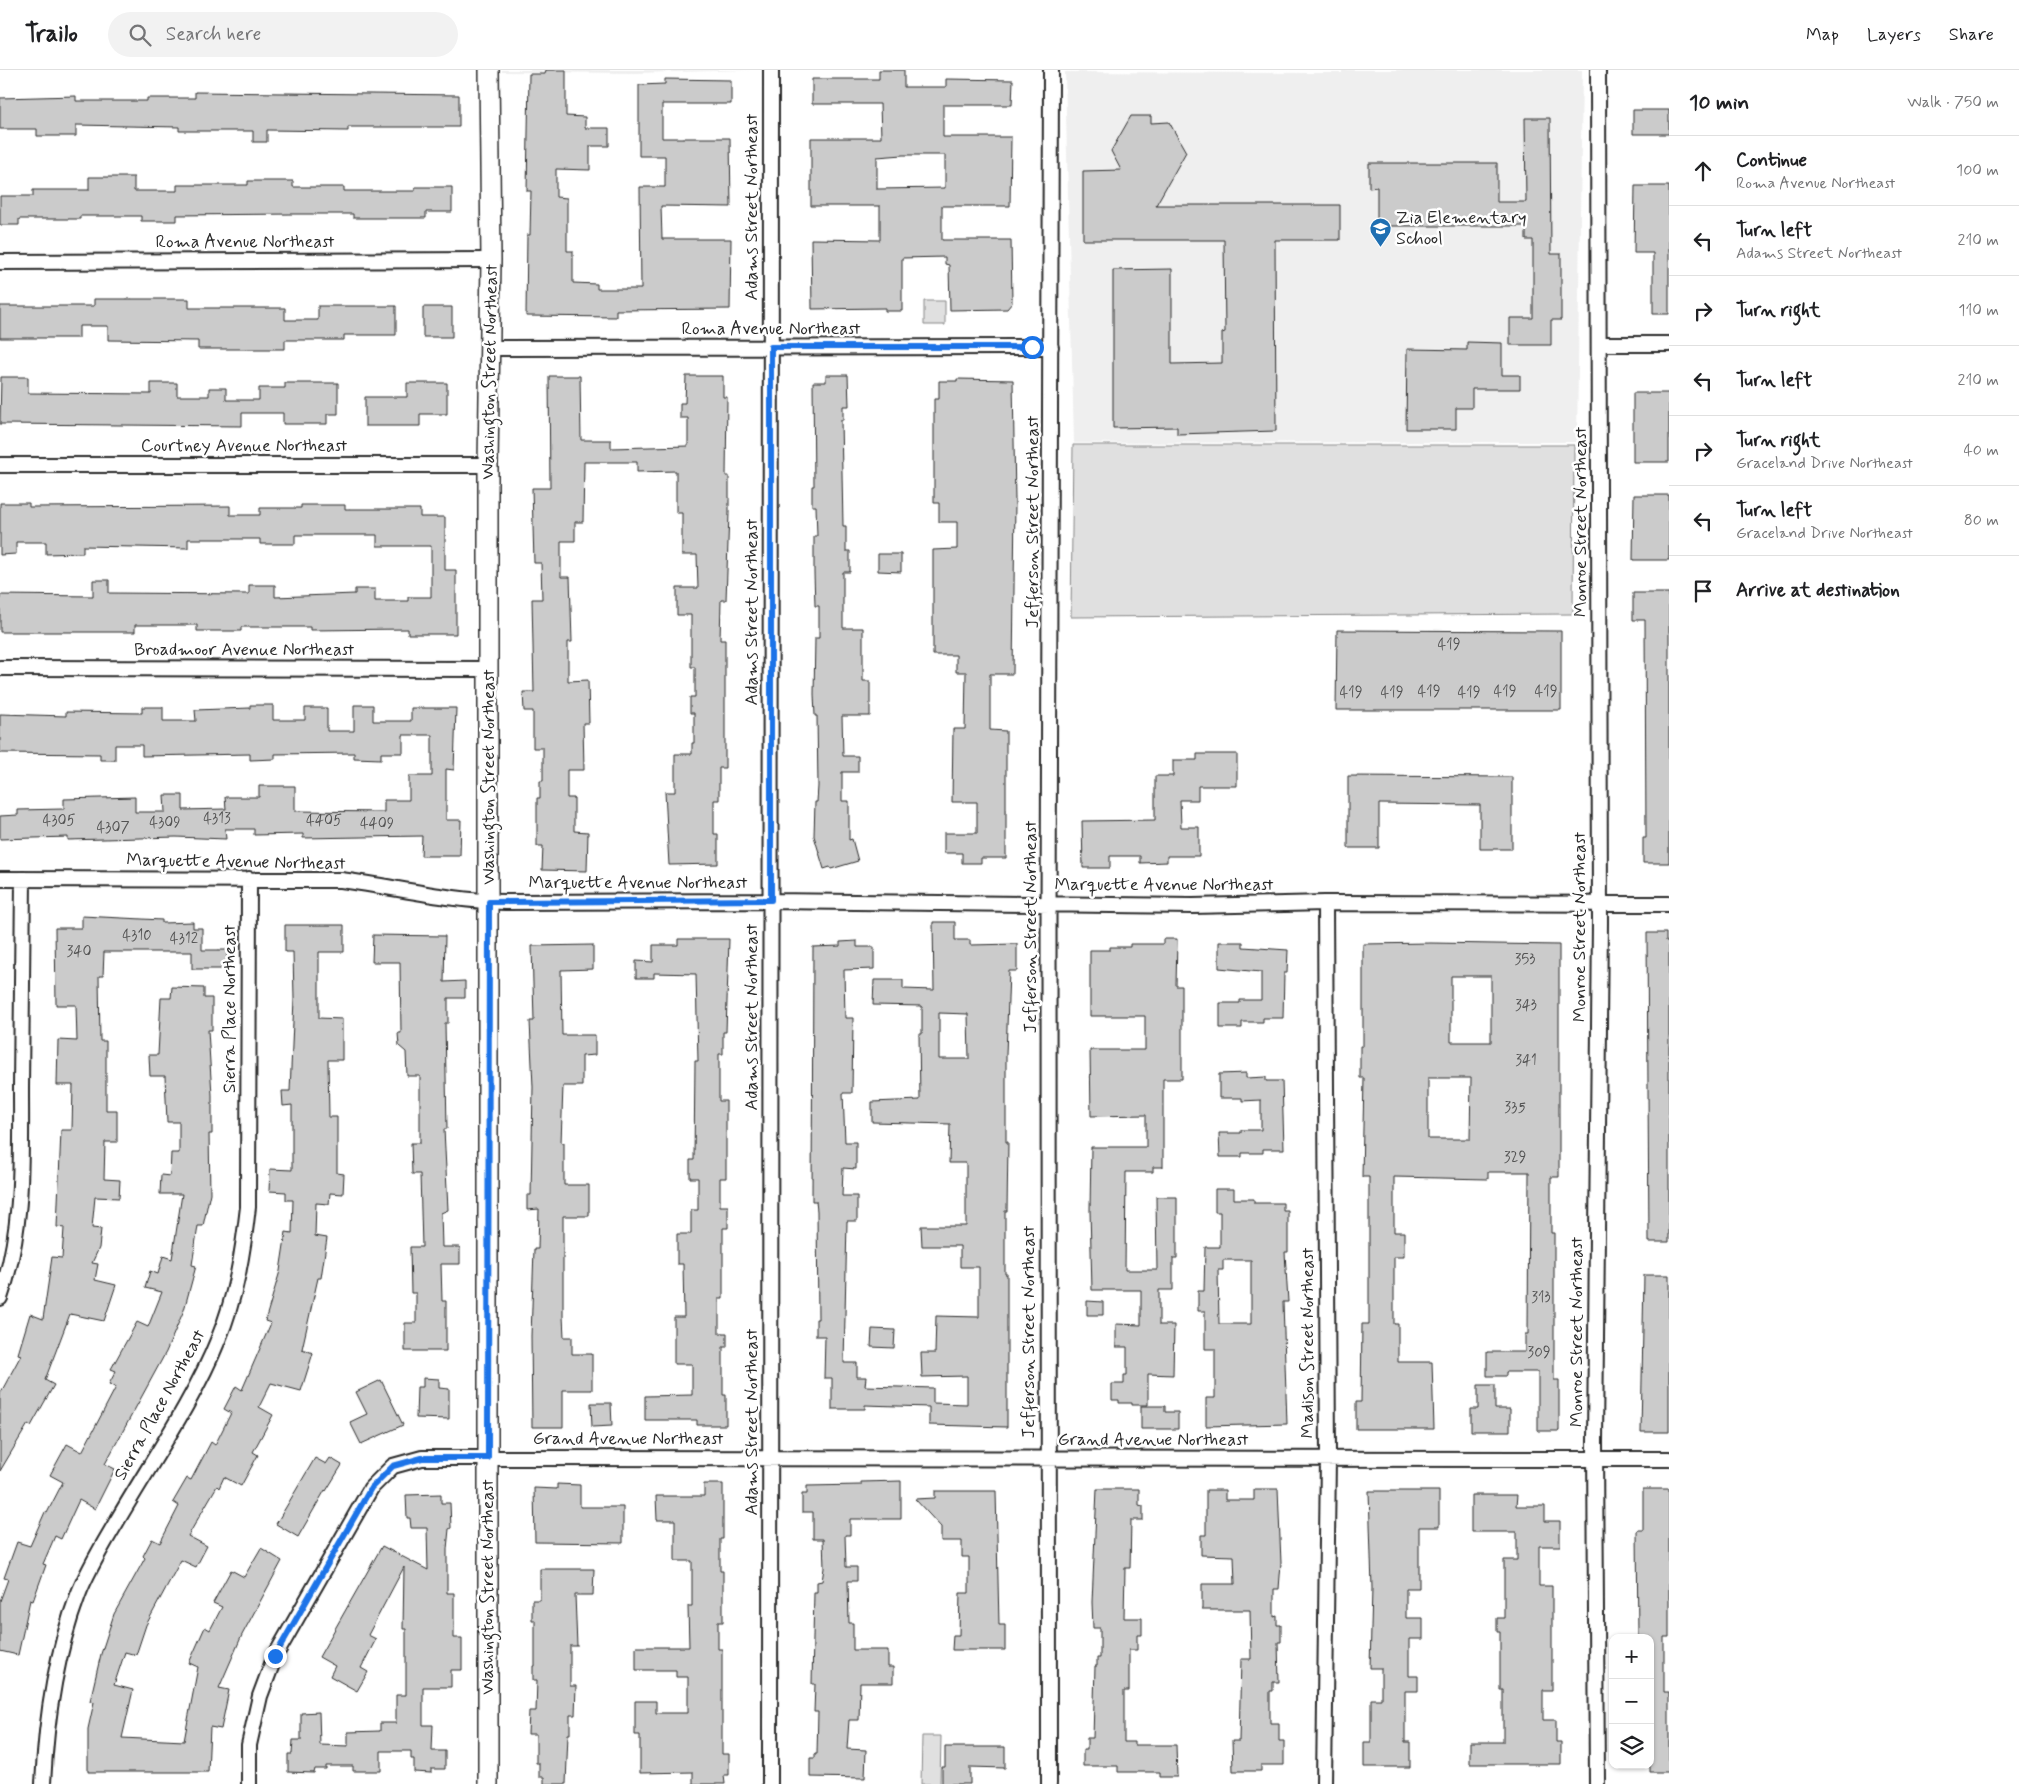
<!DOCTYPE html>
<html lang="en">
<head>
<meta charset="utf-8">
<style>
  :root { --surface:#fff; --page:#f2f2f2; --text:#202124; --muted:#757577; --line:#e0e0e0 }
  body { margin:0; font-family:Mynerve,sans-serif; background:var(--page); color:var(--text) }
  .controls { position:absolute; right:15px; bottom:15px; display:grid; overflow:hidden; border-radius:10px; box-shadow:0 1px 4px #0004 }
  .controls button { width:45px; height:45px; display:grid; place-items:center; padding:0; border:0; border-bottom:1px solid var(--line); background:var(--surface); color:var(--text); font:25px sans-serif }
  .stop { position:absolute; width:15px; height:15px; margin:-11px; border:4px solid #1a73e8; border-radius:50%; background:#fff }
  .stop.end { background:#1a73e8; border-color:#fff; box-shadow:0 1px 5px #0008 }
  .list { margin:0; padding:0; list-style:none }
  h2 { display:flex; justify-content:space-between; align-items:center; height:65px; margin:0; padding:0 20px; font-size:21px }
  h2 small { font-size:16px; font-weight:400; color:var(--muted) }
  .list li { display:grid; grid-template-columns:32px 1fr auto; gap:15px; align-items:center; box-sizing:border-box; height:70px; padding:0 20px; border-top:1px solid var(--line) }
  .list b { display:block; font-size:19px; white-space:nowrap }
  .list p { margin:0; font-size:16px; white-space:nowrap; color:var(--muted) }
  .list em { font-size:16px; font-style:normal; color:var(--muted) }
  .icon { flex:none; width:28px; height:28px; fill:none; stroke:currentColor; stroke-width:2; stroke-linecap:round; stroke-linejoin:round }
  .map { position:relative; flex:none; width:1669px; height:1714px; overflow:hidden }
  header { display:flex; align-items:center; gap:30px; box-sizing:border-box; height:70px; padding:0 25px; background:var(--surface); border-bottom:1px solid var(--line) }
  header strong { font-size:24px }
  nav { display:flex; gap:28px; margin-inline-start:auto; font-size:18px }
  .search { width:350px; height:45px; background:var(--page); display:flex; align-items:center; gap:12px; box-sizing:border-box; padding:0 18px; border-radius:28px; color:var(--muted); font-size:19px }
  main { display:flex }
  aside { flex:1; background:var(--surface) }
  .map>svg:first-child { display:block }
  .built { fill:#efefef }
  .green { fill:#e0e0e0; stroke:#868686 }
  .building { fill:#cbcbcb; stroke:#2b2b2b; fill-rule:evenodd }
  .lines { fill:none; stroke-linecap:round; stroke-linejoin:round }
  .street-casing { stroke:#2b2b2b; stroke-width:18 }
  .secondary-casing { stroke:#2b2b2b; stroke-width:22 }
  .street { stroke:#fff; stroke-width:14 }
  .secondary { stroke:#fff; stroke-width:19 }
  .route { stroke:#1a73e8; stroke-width:6 }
  .labels { text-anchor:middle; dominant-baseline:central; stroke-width:5; stroke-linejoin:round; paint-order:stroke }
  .number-label { font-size:15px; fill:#535353 }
  .street-label { font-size:18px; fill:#2b2b2b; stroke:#fff }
  .poi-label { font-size:18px; fill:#2b2b2b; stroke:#fff; text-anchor:start }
</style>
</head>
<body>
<header>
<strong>Trailo</strong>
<div class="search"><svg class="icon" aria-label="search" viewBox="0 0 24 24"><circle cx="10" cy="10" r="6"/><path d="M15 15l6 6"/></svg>Search here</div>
<nav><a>Map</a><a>Layers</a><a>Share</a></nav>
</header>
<main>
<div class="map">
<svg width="1669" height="1714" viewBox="0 0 1669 1714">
  <rect width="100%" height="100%" fill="#fff"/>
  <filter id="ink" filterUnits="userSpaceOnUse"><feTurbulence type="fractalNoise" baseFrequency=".02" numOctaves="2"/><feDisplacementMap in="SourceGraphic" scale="10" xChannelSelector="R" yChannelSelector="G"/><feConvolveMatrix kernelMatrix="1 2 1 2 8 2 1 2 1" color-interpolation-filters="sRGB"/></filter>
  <g filter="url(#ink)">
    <path class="built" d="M502,0H752L635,3L502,2Z
      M1342,0H1582L1577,372L1074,373L1065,2L1305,3H1342Z"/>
    <path class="green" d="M924,231H945V255H924Z
      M1073,375H1574L1573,544L1071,547Z
      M922,1666H941L940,1714H921Z"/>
    <path class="building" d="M546,0H566V46L585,47V58H609V76H590V100L556,99V127L567,128V181H573V213L597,214V219H641L640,117H665V86H639V15L665,14V9L731,10V34H662V68H730L731,137L661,136L662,169H731L730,239L616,240V247L526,246L527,165H530L531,121H527L529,4H545Z
      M879,0H904V17H946V9L1013,10L1012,35H943V67H1011L1010,136H942V170H1011L1012,233L1007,239L950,240L949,195L945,194V187L902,188V241H885V238L812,239L811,169L880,170V136H811V68H881L880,34H812V9H879ZM903,85H945V118L877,119V87Z
      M195,22L459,25V57H348V61L267,60V72H253V61H179V57L76,55V66H37V59H0V28L76,26V31H147V28H195Z
      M1633,40H1669V64H1633Z
      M1131,46H1151V53L1169,52L1186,82L1156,135H1340V170H1275L1276,361L1177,364V357L1113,358V200L1172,199V294L1222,293V263L1225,262L1224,170H1083V101L1121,100L1111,81Z
      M1525,48H1550L1551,184H1561V250H1551V275H1510V248H1533V170H1526V156H1377V117L1369,118V93H1497V132H1526Z
      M89,107H134V121H177V115H248V111H293V117H344V121H415V117H452V142H426V148H353V144H293L177,145V151H141V146H80V149H19V155H0V126H33V120H89Z
      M1635,116H1669V244H1653V183H1634Z
      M94,229H189V238H285V250H318V236H396V265H344V270H285V279H198V271L108,270V256H79V268H0V236H94Z
      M423,237H452V267H423Z
      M1467,272L1502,273V305H1520V319H1472V338H1456V359H1406L1407,279L1467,280Z
      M826,305H848L849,336H843V350H841L843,456H846V481H850V502H843V558H863V611H870V646H842L843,686H858V702H842V731H849V770L852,769L858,791L831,799L830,797L824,799L814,766L815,732H817L818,716L817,646H815L814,624L815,568H819V536H815L814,503V466H817L816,436H812V416H814L813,312H826Z
      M549,306H580L581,370H611V378L688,376V348H680V333H685L686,306H723V327H727L726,406H729V443L726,530H721L720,570H725V698H719V730H714V764H718V794L669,795L665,722H675V684H692V673H694V643H690V627H695V597H691V545H677V518H698L697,485H682V443H676V401L637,402V392H584L583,452H575V471H561V507H570L572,572H568V611L588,610L589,653H583L584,700H567V728H574V761L588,762L587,801L542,800L543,776H537V728H540V711H543V678H533V641H524L523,622H534L532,529H542L541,493H534L532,418H550Z
      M1,307H28V323L151,324V313H177V326H209V318H226V330H259V318H285V313H338V344H327V354H283V343H242V356L0,354Z
      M957,309L1013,310L1015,431L1013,604H990V660L1006,661V788H981V793H962V783H944V763H977V732H952L953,659H965L966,602H956V585H933V480L957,479V452H939V433H934V329H939V311H957Z
      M407,313H447V344H420V356H365V327H407Z
      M1633,323H1669V392H1633Z
      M1634,425H1669V490H1633Z
      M0,433H29V437L230,436V445H260V438H301V435H345V439H420V447H445V500H456V564H408V559L310,560V557H241V561H197V555H135V562H0V525L93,526V510H109V523L249,524V515H275V527L355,524V519H375V531H408V527H431V476H377V465H295V474H260V469H188V478L83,476V483L46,484V472H16V484L0,485Z
      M878,484H901V502L878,501Z
      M1633,523H1669V793H1643V768H1646L1645,550H1633Z
      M1337,560L1561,561V640H1336Z
      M250,635H273V650H305V638H327V661H354V635H373V651H411V638H456L454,700L446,699V750H461L460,786H421L422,766L303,768V764L254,765V759H225L226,769L176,767L68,770V767L0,769V746L18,745V740L64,739V729L135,727V742H165L164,725H183V740L226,739L225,727H259V716H295V741L384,742V730H409V706H432V665H403V683H381V689L354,688V683L275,684V689L250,690V684L142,686V675H115V690H100V684L0,683V644L66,646V642L142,643V637H163V651H196L195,640L250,638Z
      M1197,684H1237V716H1198V730H1180L1181,757H1199V786H1167V792L1140,793V786H1110V798H1083L1082,751L1155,750V706H1173V690H1197Z
      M1348,706L1512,707V779H1480V735L1379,734V778H1348Z
      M82,846L162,850V853L193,852V858H202V880H227V899H192V882H104L103,906H99L100,971H106V1040H117V1072H105L104,1109L120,1110L119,1128L95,1127L92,1158L101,1159L99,1178L92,1193L98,1194L95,1210L116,1215L104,1251L70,1244L45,1310L54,1315L31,1356L28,1354L0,1401V1324L21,1285L18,1284L30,1244L43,1249L52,1187L62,1188L64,1158L57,1157L61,1060H72L73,1015H57L58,970L77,971L76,935H56L55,858H82Z
      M933,852H955V870H970V875L1017,874V901H1009L1006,985V1072H1008L1007,1141H1005V1204H1007V1357L929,1355V1337L865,1335V1339H832V1308H824L825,1266H816V1249H818L817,1141L816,1131H812L813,877L840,876V872L857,871V877H874V899L844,900L845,948H853L852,1023H843L845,1072H856V1099L843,1098L842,1126H857V1151H847L844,1293H857V1307H866L865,1316L933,1318V1333L967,1334V1306L922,1307L921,1283H935L936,1246L979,1247V1197H960V1176H922L921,1156H966V1093H949L950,1054L872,1052V1032L920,1030L919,964H922V936L873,935L874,910H903V919L934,920ZM939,943L968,944L969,989H939Z
      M285,855H344V882H319V948L342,949V990H328L329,1047H337V1103L344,1104L343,1124L330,1123L329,1134L316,1133L315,1166L327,1168L321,1208H318L302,1279L313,1283L301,1321L271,1313L259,1337L273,1345L253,1382L258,1385L241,1416L224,1407L219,1418L217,1416L188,1466L207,1476L196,1497L181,1490L146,1555L136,1585L125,1582L114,1615L133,1620L122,1668L184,1671L198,1597L189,1593L205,1557L210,1560L222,1537L213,1533L231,1500L244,1507L261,1478L282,1491L242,1565L219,1618L229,1620L221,1659L210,1657L208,1702H88V1659L94,1632L90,1631L101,1584L114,1544L145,1488L143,1486L152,1469L160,1473L179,1436L173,1432L187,1408L191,1410L211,1372L215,1375L231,1343L224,1339L236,1316L242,1320L271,1253L265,1251L280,1201L286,1162L292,1163L293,1130H286V1122L269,1121L270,1099L292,1100V1035L283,1036L282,1021H290L294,929L293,882H285Z
      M1647,863H1666V871H1669V1172H1649Z
      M373,865L445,866L444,912L465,911V928H448V953H445L447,1059H444L448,1140L441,1143L442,1177H460V1194H441L442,1231H446V1281H405V1253H416V1223H411L410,1177H422L420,1104H412L411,1073H420V1006H407L406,982L399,976L398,963H401L400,892H372Z
      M678,869H729L726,962H723V984H719V1031H726V1108H720V1136H728V1158H723V1228H719V1263H727V1277H723V1325H726V1355H697V1350H645V1326L692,1325V1294H674V1247H684L683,1194H677V1164H691V1140H698V1108H690V1090H694L695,991H698L696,904L654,903V908H636V891L653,892V875H678Z
      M1163,869H1177L1176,916H1182V1009H1163V1097H1153V1102H1126L1125,1200H1157L1156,1127H1177V1188H1173V1220H1159V1255H1174L1173,1305L1148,1304V1335H1132V1333H1119V1330H1112V1314H1124V1305H1127V1277H1116V1254L1141,1255V1220H1092L1090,1140L1091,1077H1146V1045L1091,1046L1090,980H1145V946H1090V880H1110V877H1130V874H1163Z
      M1219,872H1243V877L1288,880L1287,903H1284L1283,948H1263V952H1242V958H1220V933H1240V930H1261V902L1219,898Z
      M1431,873L1559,875V1107H1551V1163H1554V1310H1559V1361H1538V1302H1506V1306H1487V1282H1525V1264H1528L1529,1102H1488V1109L1394,1107V1162H1404V1187H1394V1254H1398V1292H1432L1434,1359H1356V1332H1361L1362,1254H1369V1107H1362L1364,1008H1360V976H1363V874ZM1451,906H1491V972H1451ZM1428,1008H1471L1470,1069H1428Z
      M593,875V899L561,900L562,965H595V985L582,986V1016H563L561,1073H564V1115H589V1146H563V1246L564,1267H572V1284H592V1320H563V1357H532L531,1266L534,1179H538L539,1139L527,1140V1125H531L533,1017L530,951H534L532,876Z
      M172,917L204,918V928H212V960H208L212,1025V1064H209L210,1123L203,1156H198L192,1195L196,1196L184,1240L166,1282L105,1394L115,1399L95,1439L79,1430L61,1469L55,1466L43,1494L46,1495L33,1531L30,1530L18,1585L0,1581V1531L8,1509L4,1508L17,1472L30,1476L45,1442L47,1443L63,1412L50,1405L67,1374L82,1382L116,1317L109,1314L116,1301L111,1299L137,1252L148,1257L162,1222L145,1218L150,1201L158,1204L163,1186L172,1189L182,1124H160L161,1105L170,1106L171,1083H179V1052H167L165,1006H150L149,985H158L161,928H171Z
      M1246,1003V1008L1266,1007V1011H1282L1284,1079H1263V1083H1242V1087H1220L1219,1063H1241V1060H1261V1030L1242,1031V1028H1219V1004Z
      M1215,1119H1234V1129H1254V1133H1283V1141H1288V1182H1285L1288,1232H1283L1287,1354L1206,1356V1328H1215V1279H1205V1241H1198V1221H1204L1205,1177H1220V1142H1215ZM1223,1190H1251V1254H1219L1218,1200H1223Z
      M1644,1205H1669V1362H1641Z
      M1087,1231L1103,1232V1245H1087Z
      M872,1259L895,1260L894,1278L871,1277Z
      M423,1308L439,1309V1318L449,1319V1349L416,1348L417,1317H423Z
      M381,1310L403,1355L361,1374L350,1352L367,1344L356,1322Z
      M1478,1315H1495V1339H1510V1361H1471V1339H1478Z
      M591,1333H611L612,1356L592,1357Z
      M1141,1336H1165V1342H1178V1359H1141Z
      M315,1388L326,1394L330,1388L342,1395L326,1421L325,1420L298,1467L276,1454Z
      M901,1411V1449H850V1465H845L846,1497H857V1511H848L849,1553H853V1580H888V1597H893V1613H860L859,1650H849L847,1679L866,1680L865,1708L810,1707V1688H815V1684H817L818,1642H814L815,1614H812L814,1522H817V1512L822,1511L824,1498L823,1469H813V1442H802V1424H807V1416L861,1415V1412Z
      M557,1414L580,1415V1437H623V1473L535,1472L534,1418L557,1419Z
      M704,1414H723V1469H720V1501H723V1552H718V1579H722V1684H729V1705H724L725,1714H693V1702L640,1703V1665H635V1631H656V1643H688V1607H676V1600H636V1577H689L688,1536H692V1491H675V1450H657L656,1426H704Z
      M1097,1419H1139V1435L1143,1436V1450H1131L1130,1498H1125L1124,1548H1142V1565H1137V1580H1129V1621H1124V1672H1134V1675H1176L1177,1707H1160V1702H1118V1696H1083V1680H1087V1668H1093L1095,1596H1097V1588H1100V1558H1093L1092,1532Z
      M1254,1419H1278L1281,1493L1279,1519H1274V1547L1277,1546V1555H1281V1572H1278L1279,1612H1273V1621H1270V1653H1279V1671H1284V1695H1261V1701H1233L1232,1671H1239L1241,1589H1251L1250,1540H1202V1514H1235L1234,1486L1201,1485V1465H1206V1420H1225V1430H1254Z
      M1643,1419H1669V1567H1664V1622H1669V1702H1650V1567H1638L1637,1460H1643Z
      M935,1421H996L999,1555H1005V1580H952L953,1565H959L960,1523H969V1487H962V1471H941V1457L915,1429L935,1428Z
      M1369,1421H1439V1457H1419V1518H1406V1548H1423V1569H1409V1606H1418V1621H1405V1672H1410V1697H1364V1672H1371V1629H1381V1598H1370L1372,1518Z
      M441,1424V1433H450L451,1458L449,1459L447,1479V1523H454V1568H462V1600H451V1617H423V1655H433L432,1681H445V1699H431V1703L414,1702V1689H411V1681H381V1701H353V1696H326V1699H315L314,1703L288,1702V1684H292L293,1670H301V1643L319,1642L320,1675L348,1676V1662L380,1661V1653H396V1625H406V1559H403L404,1497L368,1565L376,1569L361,1598L368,1602L357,1621L330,1606L335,1596L319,1587L382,1476L428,1500L427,1458H411L410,1448H407L406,1425Z
      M1471,1425H1517L1516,1436H1545V1451H1560V1476H1539V1516H1552V1620H1543V1650H1556V1672H1561V1694H1470V1672H1503V1620H1500V1562H1497V1548H1504V1490H1517V1462H1471Z
      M540,1499H594L593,1525H575L577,1576H570V1616H576L575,1645H570V1664H568L566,1714H544V1707H539V1693H536V1664H528L529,1641H536L537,1610H533V1596H535V1550H532V1530H540Z
      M945,1677H1005V1698L970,1697V1714H942V1697H945Z"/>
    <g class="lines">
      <defs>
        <path id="street" d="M0,192L491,190
          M1600,274H1669
          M490,278L1051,277
          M0,395H488
          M0,598L489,599
          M0,809L341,810C396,817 449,831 505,832L771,831L1193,836L1325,833L1669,834
          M0,1228C24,1160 21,1089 21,1018C22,948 23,878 23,809
          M43,1714C46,1649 55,1586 78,1525C88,1499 103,1475 117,1451C150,1394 194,1330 218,1270C236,1227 243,1182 248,1137L249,809
          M249,1714V1675L260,1626L275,1586L371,1418L393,1396L422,1388L1669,1389
          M770,1714L771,0
          M1049,1714C1045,1143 1051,571 1051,0
          M1324,1714L1328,1388L1325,833
          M1597,1714L1595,1372L1600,852L1598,0"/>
        <path id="secondary" d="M488,1714V395L491,190L489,0"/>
      </defs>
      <use href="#street" class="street-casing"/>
      <use href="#secondary" class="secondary-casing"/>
      <use href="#street" class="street"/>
      <use href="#secondary" class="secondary"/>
    </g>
  </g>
  <g class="lines" filter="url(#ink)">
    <path class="route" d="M275,1586L371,1418L393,1396L422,1388H488L489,832L771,830V277H1032"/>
  </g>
  <defs>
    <symbol id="school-pin" viewBox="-11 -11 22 30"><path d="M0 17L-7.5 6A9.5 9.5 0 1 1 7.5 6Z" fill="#1f6fb2" stroke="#fff"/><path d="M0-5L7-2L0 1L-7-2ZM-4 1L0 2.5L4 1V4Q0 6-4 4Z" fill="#fff"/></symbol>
  </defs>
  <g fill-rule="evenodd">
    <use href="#school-pin" x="1368" y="146" width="25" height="34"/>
  </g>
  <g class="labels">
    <g class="number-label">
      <text x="1449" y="575">419</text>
      <text x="1429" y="622">419</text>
      <text x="1505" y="622">419</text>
      <text x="1546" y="622">419</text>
      <text x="1351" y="623">419</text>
      <text x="1392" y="623">419</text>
      <text x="1469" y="623">419</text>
      <text x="217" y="749">4313</text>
      <text x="59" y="751">4305</text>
      <text x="324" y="751">4405</text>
      <text x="165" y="753">4309</text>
      <text x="377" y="754">4409</text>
      <text x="113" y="758">4307</text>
      <text x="137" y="866">4310</text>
      <text x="184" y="869">4312</text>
      <text x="79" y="882">340</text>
      <text x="1525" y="890">353</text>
      <text x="1526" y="936">343</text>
      <text x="1526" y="991">341</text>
      <text x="1515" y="1038">335</text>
      <text x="1515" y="1088">329</text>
      <text x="1541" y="1228">313</text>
      <text x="1539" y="1283">309</text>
    </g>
    <g class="street-label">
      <text transform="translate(752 137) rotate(-90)">Adams Street Northeast</text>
      <text x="245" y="172">Roma Avenue Northeast</text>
      <text x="771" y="259">Roma Avenue Northeast</text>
      <text transform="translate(490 302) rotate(-89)">Washington Street Northeast</text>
      <text x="244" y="376">Courtney Avenue Northeast</text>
      <text transform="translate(1033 452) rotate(-90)">Jefferson Street Northeast</text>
      <text transform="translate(1581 452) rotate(-90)">Monroe Street Northeast</text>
      <text transform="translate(752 542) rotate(-90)">Adams Street Northeast</text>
      <text x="244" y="580">Broadmoor Avenue Northeast</text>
      <text transform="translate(489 707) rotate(-90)">Washington Street Northeast</text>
      <text transform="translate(236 792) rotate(1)">Marquette Avenue Northeast</text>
      <text x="638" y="813">Marquette Avenue Northeast</text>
      <text x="1164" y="815">Marquette Avenue Northeast</text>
      <text transform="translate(1031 857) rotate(-90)">Jefferson Street Northeast</text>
      <text transform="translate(1580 857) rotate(-90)">Monroe Street Northeast</text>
      <text transform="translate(230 939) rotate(-90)">Sierra Place Northeast</text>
      <text transform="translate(752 947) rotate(-90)">Adams Street Northeast</text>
      <text transform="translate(1029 1262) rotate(-90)">Jefferson Street Northeast</text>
      <text transform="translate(1577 1262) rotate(-90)">Monroe Street Northeast</text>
      <text transform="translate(1308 1273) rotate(-90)">Madison Street Northeast</text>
      <text transform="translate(160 1335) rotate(-61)">Sierra Place Northeast</text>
      <text transform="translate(752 1352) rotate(-90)">Adams Street Northeast</text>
      <text x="628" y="1369">Grand Avenue Northeast</text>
      <text x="1153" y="1370">Grand Avenue Northeast</text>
      <text transform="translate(488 1517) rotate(-90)">Washington Street Northeast</text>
    </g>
    <g class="poi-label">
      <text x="1396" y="148">Zia Elementary<tspan x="1396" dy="21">School</tspan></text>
    </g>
  </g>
</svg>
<div class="controls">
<button>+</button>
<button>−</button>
<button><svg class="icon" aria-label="layers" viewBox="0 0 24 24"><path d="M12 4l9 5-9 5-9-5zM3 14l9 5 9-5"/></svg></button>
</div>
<div class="stop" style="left:1032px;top:277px"></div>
<div class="stop end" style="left:275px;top:1586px"></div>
</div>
<aside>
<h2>10 min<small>Walk · 750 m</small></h2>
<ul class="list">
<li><svg class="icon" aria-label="ahead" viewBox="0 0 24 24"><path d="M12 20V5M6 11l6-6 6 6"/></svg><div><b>Continue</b><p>Roma Avenue Northeast</p></div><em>100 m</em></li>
<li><svg class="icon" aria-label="left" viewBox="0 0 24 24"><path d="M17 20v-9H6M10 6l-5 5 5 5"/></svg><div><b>Turn left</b><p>Adams Street Northeast</p></div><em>210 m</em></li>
<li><svg class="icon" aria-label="right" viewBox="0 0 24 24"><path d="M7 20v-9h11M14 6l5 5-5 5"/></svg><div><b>Turn right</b></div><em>110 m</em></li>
<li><svg class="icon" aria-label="left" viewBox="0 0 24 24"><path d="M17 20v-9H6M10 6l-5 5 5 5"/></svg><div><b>Turn left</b></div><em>210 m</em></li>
<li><svg class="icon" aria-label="right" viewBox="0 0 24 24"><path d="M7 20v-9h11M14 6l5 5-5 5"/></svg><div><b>Turn right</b><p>Graceland Drive Northeast</p></div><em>40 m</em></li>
<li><svg class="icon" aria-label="left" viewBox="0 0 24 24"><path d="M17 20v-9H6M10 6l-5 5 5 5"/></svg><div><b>Turn left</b><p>Graceland Drive Northeast</p></div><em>80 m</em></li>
<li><svg class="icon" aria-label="arrive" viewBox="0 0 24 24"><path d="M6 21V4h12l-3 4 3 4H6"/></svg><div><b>Arrive at destination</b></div></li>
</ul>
</aside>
</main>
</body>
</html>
